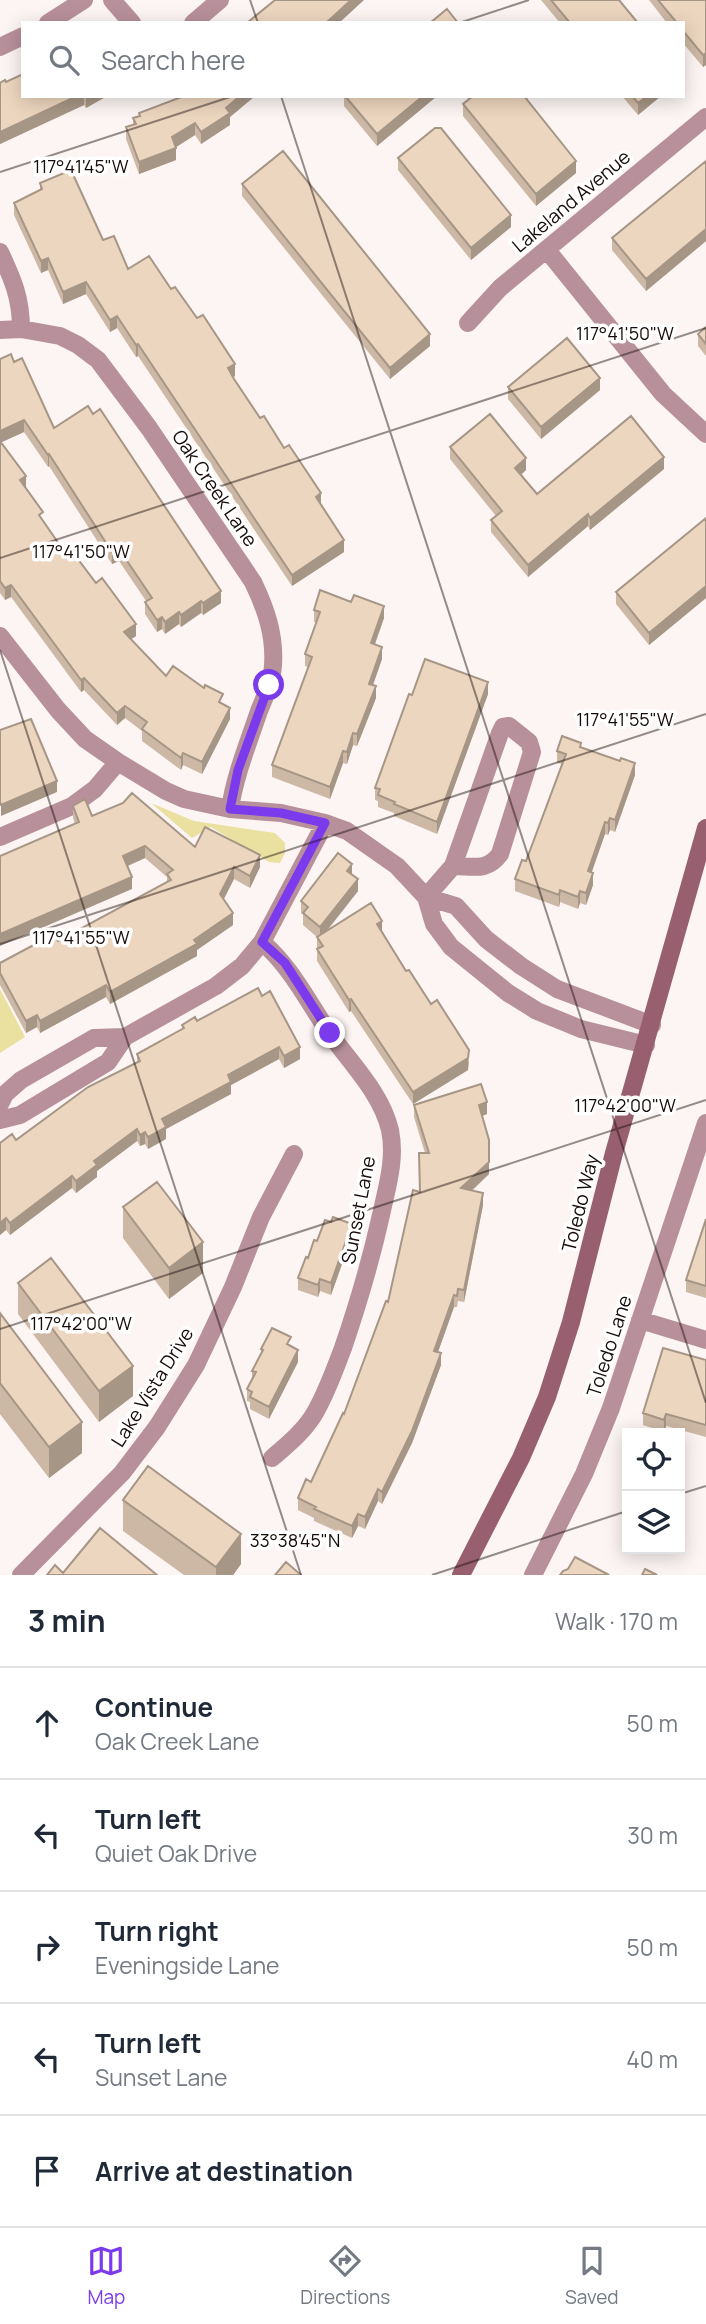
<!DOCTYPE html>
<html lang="en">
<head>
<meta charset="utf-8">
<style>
  :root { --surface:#fff; --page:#f2f2f3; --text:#1f2937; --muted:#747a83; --line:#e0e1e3; --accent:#7c3aed }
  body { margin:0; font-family:Manrope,sans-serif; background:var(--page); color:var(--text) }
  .controls { position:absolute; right:21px; bottom:21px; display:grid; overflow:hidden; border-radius:0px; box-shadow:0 4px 18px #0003 }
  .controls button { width:63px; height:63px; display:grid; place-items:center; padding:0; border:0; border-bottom:2px solid var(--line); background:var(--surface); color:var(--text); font:35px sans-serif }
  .stop { position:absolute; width:21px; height:21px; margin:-16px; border:5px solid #7c3aed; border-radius:50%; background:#fff }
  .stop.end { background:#7c3aed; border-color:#fff; box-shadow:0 2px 7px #0008 }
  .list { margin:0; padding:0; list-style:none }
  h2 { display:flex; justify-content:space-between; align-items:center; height:91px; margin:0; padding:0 28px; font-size:30px }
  h2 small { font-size:23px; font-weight:400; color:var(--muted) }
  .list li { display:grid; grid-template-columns:46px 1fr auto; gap:21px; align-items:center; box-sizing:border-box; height:112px; padding:0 28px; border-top:2px solid var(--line) }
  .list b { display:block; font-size:26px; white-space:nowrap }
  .list p { margin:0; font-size:23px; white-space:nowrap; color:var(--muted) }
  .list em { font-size:23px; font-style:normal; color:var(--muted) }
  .icon { flex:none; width:38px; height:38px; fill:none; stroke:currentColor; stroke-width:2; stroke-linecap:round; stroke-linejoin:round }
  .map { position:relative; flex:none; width:706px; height:1575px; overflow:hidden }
  .search { position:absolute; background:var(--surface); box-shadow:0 4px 18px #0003; left:21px; right:21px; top:21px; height:77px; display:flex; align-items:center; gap:18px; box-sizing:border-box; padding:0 24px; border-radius:0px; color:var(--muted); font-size:26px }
  .sheet { height:651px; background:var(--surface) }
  nav { display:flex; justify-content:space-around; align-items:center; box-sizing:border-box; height:98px; border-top:2px solid var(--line); background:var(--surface); font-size:19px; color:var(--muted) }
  nav a { display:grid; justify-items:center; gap:4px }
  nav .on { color:var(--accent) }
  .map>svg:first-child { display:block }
  .green { fill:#eae0a0 }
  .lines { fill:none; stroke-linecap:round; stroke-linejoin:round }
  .minor { stroke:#b8909b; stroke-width:18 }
  .secondary { stroke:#975f6f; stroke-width:18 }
  .wall { fill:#ccb8a4 }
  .shaded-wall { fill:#a69686 }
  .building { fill:#edd6bf; stroke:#a69686; stroke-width:2 }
  .route { stroke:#7c3aed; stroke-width:9 }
  .ticks { fill:none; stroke:#160c09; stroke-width:2; stroke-opacity:0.45 }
  .labels { text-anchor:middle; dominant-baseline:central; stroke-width:7; stroke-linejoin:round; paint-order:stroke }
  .street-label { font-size:19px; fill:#160c09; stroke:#fff }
  .ticks-label { font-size:18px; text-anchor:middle; fill:#160c09; stroke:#fff; stroke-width:7; stroke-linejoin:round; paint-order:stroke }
</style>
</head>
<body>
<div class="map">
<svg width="706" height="1575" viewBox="0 0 706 1575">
  <rect width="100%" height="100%" fill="#fcf5f3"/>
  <path class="green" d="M151,803L194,821L275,833L285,843V853L280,863L269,862L211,827L192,838Z
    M0,989L25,1037L0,1053Z"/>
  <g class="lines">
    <path class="minor" d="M112,0L132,23
      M48,23L84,0
      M193,23L220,0
      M0,47L23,36
      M547,250L663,394L706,434
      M0,252C13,280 21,298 21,329L60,336L78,345L98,360L149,428L253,582C266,609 275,635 273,665C272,681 265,697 259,711C248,744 235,775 230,809
      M468,323L500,288L706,117
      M0,330L21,329
      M0,636L58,710L85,739L118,762L166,791L184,799L230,809L281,813L325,823L347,831L397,866L426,897L434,924L451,947L508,993L537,1011L581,1029L646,1045
      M0,837L72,806L95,789L118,762
      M426,897L453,866L500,733L503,727L509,726L529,742L532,752L500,854C487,872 473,866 453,866
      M426,897L456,906L486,939L521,966L557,989L652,1025
      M262,942C291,967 307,1000 328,1031C350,1063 381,1092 390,1130C396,1159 387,1187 381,1215C371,1260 358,1304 343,1348C334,1371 326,1395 313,1416C302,1433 287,1445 272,1458
      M0,1104L5,1094L21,1080L94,1038L125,1037
      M0,1120L20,1115L108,1062L125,1037L216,986L242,966L262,942L325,823
      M640,1320L706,1340
      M21,1575L122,1473L157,1427L196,1365L233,1287L261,1217L294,1154
      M533,1575L584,1474L611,1408L706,1123"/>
    <path class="secondary" d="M461,1575L521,1458L547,1397L571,1322L614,1153L706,828"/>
  </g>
  <path class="wall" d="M541,0H619L638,23H560Z
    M649,0H706V65L703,67L683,43V23H667Z
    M6,82L23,96H107L86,108L84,105L0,144V83Z
    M181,96H255L230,117V125L201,144L195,135L176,147V160L139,174L126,139V127L133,124V118L139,116V113L181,97Z
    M344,96H437L377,146L344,106Z
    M622,96H661L638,115Z
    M463,104L576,173L536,206L463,116Z
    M398,158L511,227L471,260L398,170Z
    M706,161V241L646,291L612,250V238Z
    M40,183L103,240L128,269L171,289L235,376L233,377L234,379L321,505L344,552L292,586L138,356L136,357L117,328L110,332L86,294L63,304L48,270L41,273L14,215V203L40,190Z
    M242,184L430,346L390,379L242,196Z
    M706,327V356L698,346V334Z
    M0,359L14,362L54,428L221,603L203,615L201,613L181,627L179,624L165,634L162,629L157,632L145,614V602L146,601L119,561L112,564L49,466L48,467L24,432L1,442L43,521L66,554L136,636L131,639L166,676L223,704L230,719L202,774L183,765L181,770L142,741V731L125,718L117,725L84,690L81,692L11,597L5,600L0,593Z
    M508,387L600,390L541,439L508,399Z
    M450,447L526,470L521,475L537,494L664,469L590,530L588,526L528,577L491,532V520L496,516L450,459Z
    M706,518V598L649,645L616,604V592Z
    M314,610L384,618L375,644L382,659L373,685L376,698L357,746L353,745L347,764L343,763L330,799L272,777V765L308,667L305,666V654L316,622H314Z
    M488,694L437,834L394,816V813L378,807V801L375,800V788L412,695Z
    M581,747L635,775L615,832L610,830L608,835L605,834L591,873L593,885L586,905L580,903L578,909L560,902L559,907L515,891V879L526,861L562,764L557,763V751Z
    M73,806L92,816L260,867L250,888L234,879L224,899L233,925L197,950V956L110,1004L106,997L40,1033L37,1027L26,1033L0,985V963L58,941L167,882V877L145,858L127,866L132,889L75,824L73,818Z
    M352,875L358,891L327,931L382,932L406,971L469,1062L468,1070L413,1104L351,1011L349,1012L317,961V937L303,925V914L301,913V901Z
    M258,988L300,1059L284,1068L279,1059L231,1085V1094L166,1129V1139L148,1149L145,1144L140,1146L137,1141L97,1171V1177L76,1193L72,1188L10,1235L6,1230L0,1235L16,1140L137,1062V1054L182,1029V1025L197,1021Z
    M414,1105L487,1114L482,1116L489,1174L472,1191L483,1205L464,1302L458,1301L457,1307H454L438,1352L441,1365L412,1443L382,1504L378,1501L365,1529L358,1526L352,1538L314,1521V1518L298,1510V1498L311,1482L344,1414L388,1302L420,1192L425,1153L414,1117Z
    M123,1207L203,1273L169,1299L123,1238Z
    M706,1219V1298L686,1292V1280Z
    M352,1236L331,1295L320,1291L318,1297L298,1290V1278L317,1241Z
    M18,1283L133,1396L99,1422L18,1314Z
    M0,1313L82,1453L49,1478L0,1414Z
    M291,1346L298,1362L269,1419L250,1409V1402L247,1401V1389L252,1378V1371L261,1354V1349Z
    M706,1360V1437L666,1426L664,1432L643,1425V1413Z
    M123,1500L241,1564L233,1575H184L123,1531Z"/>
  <path class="shaded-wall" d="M351,0H364L339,23H326Z
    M706,53V65L703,67V55Z
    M77,96H84V105L0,144V132Z
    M86,96H107L86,108Z
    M240,96H255L230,117V125L201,144V132L226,108Z
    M423,96H437L377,146V134Z
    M647,96H661L638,115V103Z
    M195,123V135L173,149L176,148V160L139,174V162L172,137Z
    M576,161V173L536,206V194Z
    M511,215V227L471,260V248Z
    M706,229V241L646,291V279Z
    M48,258V270L41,273V261Z
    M86,282V294L63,304V292Z
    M117,316V328L110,332V320Z
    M430,334V346L390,379V368Z
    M138,344V356L136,357V345Z
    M235,364V376L228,380V368Z
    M600,378V390L541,439V427Z
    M24,420V432L0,443V431Z
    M49,454V466L48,467V455Z
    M664,457V469L590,530V518Z
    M526,458V470L515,480V468Z
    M26,476V488L20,492V480Z
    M321,493V505L316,497Z
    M588,514V526L528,577V565Z
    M344,540V552L292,586V575Z
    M119,549V561L112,564V552Z
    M11,585V597L5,600V588Z
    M706,586V598L649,645V633Z
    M221,591V603L203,615V603Z
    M201,601V613L181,627V615Z
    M384,606V618L371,655V643Z
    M179,612V624L165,634V622Z
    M162,617V629L157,632V620Z
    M136,624V636L124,644V632Z
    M382,647V659L369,696V684Z
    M84,678V690L81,692V680Z
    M488,682V694L437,834V822Z
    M376,686V698L357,746V734Z
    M125,706V718L117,725V713Z
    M230,708V719L202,774V762Z
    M353,733V745L347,764V752Z
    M343,751V763L330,799V787Z
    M183,753V765L181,770V758Z
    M635,763V775L615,832V820Z
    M57,781V792L1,816V805Z
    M610,818V830L608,835V823Z
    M605,822V834L588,883V871Z
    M145,846V858L123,868V856Z
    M260,855V867L250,888V876Z
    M352,864V876L347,871Z
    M234,867V879L220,906V894Z
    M593,873V885L586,905V893Z
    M132,877V889L0,946V934Z
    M358,879V891L320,939V927Z
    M560,890V902L559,907V895Z
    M580,891V903L578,909V897Z
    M233,913V925L197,950V956L110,1004V992L194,940Z
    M382,921V933L377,924Z
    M106,985V997L40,1033V1021Z
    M351,999V1011L349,1012V1000Z
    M37,1015V1027L26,1033V1021Z
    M279,1047V1059L231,1085V1094L166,1129V1139L148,1149V1137L162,1119L228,1075Z
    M300,1047V1059L284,1068V1056Z
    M469,1050L468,1070L413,1104V1092Z
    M487,1102V1114L479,1117V1105Z
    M137,1129V1141L97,1171V1177L76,1193V1181L94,1161Z
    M145,1132V1144L140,1146V1135Z
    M489,1162V1174L461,1200V1188Z
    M72,1176V1188L10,1235V1223Z
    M483,1193V1205L464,1302V1290Z
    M6,1218V1230L0,1235V1223Z
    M352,1224V1236L331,1295V1283Z
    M203,1242V1273L169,1299V1268Z
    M320,1279V1291L318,1297V1285Z
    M454,1295V1307L434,1363V1351Z
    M298,1350V1362L269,1419V1407Z
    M441,1353V1365L412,1443L382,1504V1492Z
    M133,1366V1396L99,1422V1391Z
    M666,1414V1426L664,1432V1420Z
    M82,1422V1453L49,1478V1447Z
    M378,1489V1501L365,1529V1517Z
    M358,1514V1526L352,1538V1526Z
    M241,1534V1564L233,1575H216V1567Z"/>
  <path class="building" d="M275,0H351L326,23H249L248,22Z
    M551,0H619L638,23H570Z
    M658,0H706V53L703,55L683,31V23H677Z
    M447,9L458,23H430Z
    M23,74V96H77L0,132V83L5,80L6,82Z
    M184,96H240L226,108L230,113L201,132L195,123L172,137L176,148L139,162L126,127L136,124L133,118L140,116L139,113Z
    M345,96H423L377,134Z
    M473,96H524L576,161L536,194L463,104Z
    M632,96H647L638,103Z
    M435,128H441L511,215L471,248L398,158Z
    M283,151L430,334L390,368L242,184Z
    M706,161V229L646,279L612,238Z
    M71,170L103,240L114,236L128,269L149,256L171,289L175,287L197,318L203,315L235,364L228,368L234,379L260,418L264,416L284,448L289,445L321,493L316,497L344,540L292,575L138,344L136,345L117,316L110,320L86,282L63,292L48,258L41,261L14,203L42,189L40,183Z
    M706,327V344L698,334Z
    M567,338L600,378L541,427L508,387Z
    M11,354L14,362L22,358L54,428L88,406L93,414L100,409L221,591L203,603L201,601L181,615L179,612L165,622L162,617L157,620L145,602L152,598L119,549L112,552L49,454L48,455L24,420L0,431V359Z
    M490,414L526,458L515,468L537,494L631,416L664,457L590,518L588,514L528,565L491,520L502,511L450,447Z
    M0,441L26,476L20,480L43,512L39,515L66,554L71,550L96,583L102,578L136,624L124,632L166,676L173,666L204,688L205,685L223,694L219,702L230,708L202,762L183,753L181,758L142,729L147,722L125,706L117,713L84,678L81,680L11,585L5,588L0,581Z
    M706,518V586L649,633L616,592Z
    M320,590L351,602L354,595L384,606L371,643L382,647L369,684L376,686L357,734L353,733L347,752L343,751L330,787L272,765L312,657L305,654L320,612L314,610Z
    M425,659L488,682L437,822L394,804L395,802L378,795L380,789L375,788L409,694L412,695Z
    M31,719L57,781L1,805L0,802V730Z
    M562,736L581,743L580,747L620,761L621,758L635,763L615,820L610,818L608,823L605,822L588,871L593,873L586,893L580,891L578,897L560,890L559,895L515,879L522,860L526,861L566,754L557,751Z
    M132,793L195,847L205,827L260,855L250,876L234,867L220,894L233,913L194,940L197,944L110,992L106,985L40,1021L37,1015L26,1021L0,973V963L54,934L58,941L171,880L167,874L173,870L145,846L123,856L132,877L0,934V856L79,822L73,806L85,799L92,816L123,803Z
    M338,853L352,864L347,871L358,879L320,927L303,913L308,907L301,901Z
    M371,903L382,921L377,924L406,971L409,970L431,1004L437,1000L469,1050L468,1058L413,1092L351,999L349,1000L317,949L323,946L317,937Z
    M258,988L262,996L270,991L300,1047L284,1056L279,1047L228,1075L231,1082L162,1119L166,1127L148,1137L145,1132L140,1135L137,1129L94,1161L97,1165L76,1181L72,1176L10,1223L6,1218L0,1223V1143L12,1134L16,1140L88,1087L140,1061L137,1054L184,1028L182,1025L195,1017L197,1021Z
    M481,1084L487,1102L479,1105L489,1140V1162L461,1188L483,1193L464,1290L458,1289L457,1296L454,1295L434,1351L441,1353L412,1431L382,1492L378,1489L365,1517L358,1514L352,1526L314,1509L316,1507L298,1498L306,1479L311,1482L343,1413L344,1414L386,1301L388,1302L413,1190L420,1192L419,1153H429L414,1105Z
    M157,1182L203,1242L169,1268L123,1207Z
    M333,1217L352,1224L331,1283L320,1279L318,1285L298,1278L306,1257L308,1258L314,1240L317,1241L325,1220L331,1222Z
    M706,1219V1286L686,1280Z
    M51,1258L133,1366L99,1391L18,1283Z
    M0,1313L82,1422L49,1447L0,1383Z
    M272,1328L291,1337L287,1344L298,1350L269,1407L250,1397L252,1392L247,1389L256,1372L252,1371L263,1350L261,1349Z
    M663,1348L706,1360V1425L666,1414L664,1420L643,1413Z
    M148,1466L241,1534L216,1567L123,1500Z
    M100,1528L157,1575H47L55,1565L63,1573Z
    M575,1557L609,1575H560L563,1571L568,1569Z
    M286,1562L301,1575H275Z
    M645,1569L657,1575H642Z"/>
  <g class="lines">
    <path class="route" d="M269,685L238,770L230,809L281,813L325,823L262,942L285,963L330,1033"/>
  </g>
  <path class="ticks" d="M250,0L258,23M459,23L529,0M281,96L706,1403M0,172L233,96M0,558L706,328M0,650L301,1575M0,944L706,714M0,1329L706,1100M680,1494L706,1486M432,1575L627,1511"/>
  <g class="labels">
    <g class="street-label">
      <text transform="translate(571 201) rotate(-40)">Lakeland Avenue</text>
      <text transform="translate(215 488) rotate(56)">Oak Creek Lane</text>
      <text transform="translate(580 1203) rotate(-76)">Toledo Way</text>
      <text transform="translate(358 1210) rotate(-79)">Sunset Lane</text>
      <text transform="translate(609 1346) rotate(-72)">Toledo Lane</text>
      <text transform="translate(152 1387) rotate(-58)">Lake Vista Drive</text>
    </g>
  </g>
  <g class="ticks-label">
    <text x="81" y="173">117°41'45"W</text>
    <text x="625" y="340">117°41'50"W</text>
    <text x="81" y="558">117°41'50"W</text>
    <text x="625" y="726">117°41'55"W</text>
    <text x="81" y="944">117°41'55"W</text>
    <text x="625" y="1112">117°42'00"W</text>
    <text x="81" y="1330">117°42'00"W</text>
    <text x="295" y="1547">33°38'45"N</text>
  </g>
</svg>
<div class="controls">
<button><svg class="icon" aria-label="locate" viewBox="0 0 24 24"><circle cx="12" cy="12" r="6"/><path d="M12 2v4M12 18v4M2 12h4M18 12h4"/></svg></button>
<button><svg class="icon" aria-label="layers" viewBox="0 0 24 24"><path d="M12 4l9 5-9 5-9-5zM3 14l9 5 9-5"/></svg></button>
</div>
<div class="stop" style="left:269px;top:685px"></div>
<div class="stop end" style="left:330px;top:1033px"></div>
<div class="search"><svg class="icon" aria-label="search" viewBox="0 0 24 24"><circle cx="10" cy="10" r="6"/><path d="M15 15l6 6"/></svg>Search here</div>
</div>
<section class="sheet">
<h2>3 min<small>Walk · 170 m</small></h2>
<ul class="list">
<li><svg class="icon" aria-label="ahead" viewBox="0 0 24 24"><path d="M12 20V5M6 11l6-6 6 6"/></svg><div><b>Continue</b><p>Oak Creek Lane</p></div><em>50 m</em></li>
<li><svg class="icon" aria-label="left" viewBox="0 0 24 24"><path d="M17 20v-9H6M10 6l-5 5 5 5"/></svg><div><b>Turn left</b><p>Quiet Oak Drive</p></div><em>30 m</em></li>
<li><svg class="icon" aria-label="right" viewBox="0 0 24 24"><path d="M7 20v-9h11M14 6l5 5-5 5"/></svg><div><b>Turn right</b><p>Eveningside Lane</p></div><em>50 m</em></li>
<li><svg class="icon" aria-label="left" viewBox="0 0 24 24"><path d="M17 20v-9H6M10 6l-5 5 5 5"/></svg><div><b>Turn left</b><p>Sunset Lane</p></div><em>40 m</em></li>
<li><svg class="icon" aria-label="arrive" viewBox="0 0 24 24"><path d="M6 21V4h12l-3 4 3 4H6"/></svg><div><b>Arrive at destination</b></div></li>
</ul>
</section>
<nav>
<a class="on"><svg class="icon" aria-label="map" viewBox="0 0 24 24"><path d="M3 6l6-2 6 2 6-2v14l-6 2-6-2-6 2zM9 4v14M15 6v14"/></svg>Map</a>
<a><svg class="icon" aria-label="directions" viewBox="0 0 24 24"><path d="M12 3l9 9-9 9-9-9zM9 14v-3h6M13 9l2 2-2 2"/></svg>Directions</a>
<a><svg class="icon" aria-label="saved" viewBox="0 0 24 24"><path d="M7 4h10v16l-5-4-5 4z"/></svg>Saved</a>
</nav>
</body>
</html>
